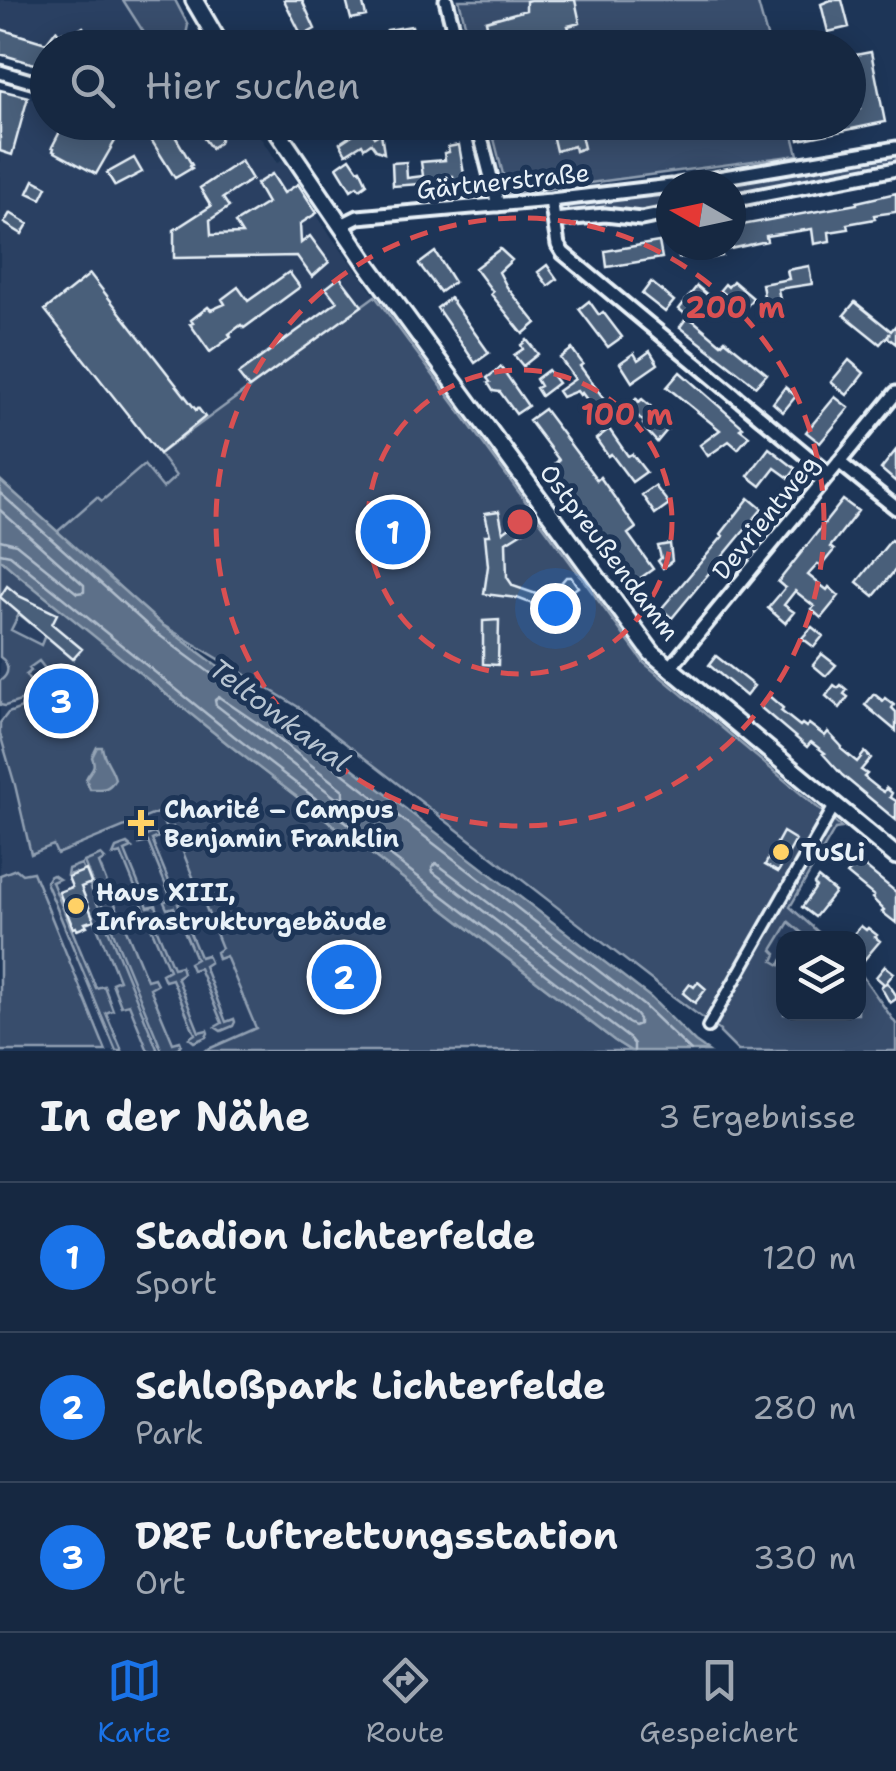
<!DOCTYPE html>
<html lang="de">
<head>
<meta charset="utf-8">
<style>
  :root { --surface:#162841; --page:#23344c; --text:#f1f3f6; --muted:#9ea6b1; --line:#35445a; --accent:#1a73e8 }
  body { margin:0; font-family:"Shantell Sans",sans-serif; background:var(--page); color:var(--text) }
  .controls { position:absolute; right:30px; bottom:30px; display:grid; overflow:hidden; border-radius:20px; box-shadow:0 5px 25px #0003 }
  .controls button { width:90px; height:90px; display:grid; place-items:center; padding:0; border:0; border-bottom:2px solid var(--line); background:var(--surface); color:var(--text); font:50px sans-serif }
  .compass { position:absolute; left:656px; top:170px; width:90px; height:90px; border-radius:50%; background:var(--surface); box-shadow:0 5px 25px #0003; rotate:279deg }
  .you { position:absolute; left:555px; top:608px; width:35px; height:35px; margin:-25px; border:8px solid #fff; border-radius:50%; background:#1a73e8; box-shadow:0 0 0 15px #1a73e833 }
  .badge { display:grid; place-items:center; width:65px; height:65px; border-radius:50%; background:var(--accent); color:#fff; font-size:32px; font-weight:700 }
  .pin { position:absolute; translate:-50% -50%; border:5px solid #fff; box-shadow:0 2px 10px #0006 }
  .list { margin:0; padding:0; list-style:none }
  h2 { display:flex; justify-content:space-between; align-items:center; height:130px; margin:0; padding:0 40px; font-size:42px }
  h2 small { font-size:32px; font-weight:400; color:var(--muted) }
  .list li { display:grid; grid-template-columns:65px 1fr auto; gap:30px; align-items:center; box-sizing:border-box; height:150px; padding:0 40px; border-top:2px solid var(--line) }
  .list b { display:block; font-size:38px; white-space:nowrap }
  .list p { margin:0; font-size:32px; white-space:nowrap; color:var(--muted) }
  .list em { font-size:32px; font-style:normal; color:var(--muted) }
  .icon { flex:none; width:55px; height:55px; fill:none; stroke:currentColor; stroke-width:2; stroke-linecap:round; stroke-linejoin:round }
  .map { position:relative; flex:none; width:896px; height:1051px; overflow:hidden }
  .search { position:absolute; background:var(--surface); box-shadow:0 5px 25px #0003; left:30px; right:30px; top:30px; height:110px; display:flex; align-items:center; gap:25px; box-sizing:border-box; padding:0 35px; border-radius:55px; color:var(--muted); font-size:38px }
  .sheet { height:580px; background:var(--surface) }
  nav { display:flex; justify-content:space-around; align-items:center; box-sizing:border-box; height:140px; border-top:2px solid var(--line); background:var(--surface); font-size:28px; color:var(--muted) }
  nav a { display:grid; justify-items:center; gap:5px }
  nav .on { color:var(--accent) }
  .map>svg:first-child { display:block }
  .built { fill:#2a4162 }
  .green { fill:#374d6c; stroke:#909fb2; stroke-width:2.5; fill-rule:evenodd }
  .water { fill:#5d7089; stroke:#95a4b5; stroke-width:2.5 }
  .lines { fill:none; stroke-linecap:round; stroke-linejoin:round }
  .shore { stroke:#b0bdcc; stroke-width:2.5 }
  .building { fill:#495e7a; stroke:#e8f1f8; stroke-width:2.5 }
  .pedestrian-casing { stroke:#e8f1f8; stroke-width:16 }
  .minor-casing { stroke:#e8f1f8; stroke-width:19 }
  .tertiary-casing { stroke:#e8f1f8; stroke-width:22 }
  .pedestrian { stroke:#1d3557; stroke-width:9 }
  .minor { stroke:#1d3557; stroke-width:11 }
  .tertiary { stroke:#1d3557; stroke-width:15 }
  .ring { fill:none; stroke:#da5052; stroke-width:5; stroke-dasharray:18 12 }
  .poi-dot { fill:#ffd166; stroke:#1d3557; stroke-width:4 }
  .labels { text-anchor:middle; dominant-baseline:central; stroke-width:10; stroke-linejoin:round; paint-order:stroke }
  .street-label { font-size:25px; fill:#e8f1f8; stroke:#1d3557 }
  .poi-label { font-size:25px; font-weight:bold; fill:#e8f1f8; stroke:#1d3557; text-anchor:start }
  .water-label { font-size:28px; font-style:italic; fill:#b7c4d1; stroke:#1d3557 }
  .centre { fill:#da5052; stroke:#1d3557; stroke-width:5 }
  .ring-label { font-size:30px; text-anchor:middle; font-weight:bold; fill:#da5052; stroke:#1d3557; stroke-width:10; stroke-linejoin:round; paint-order:stroke }
</style>
</head>
<body>
<div class="map">
<svg width="896" height="1051" viewBox="0 0 896 1051">
  <rect width="100%" height="100%" fill="#1d3557"/>
  <filter id="ink" filterUnits="userSpaceOnUse"><feTurbulence type="fractalNoise" baseFrequency=".01" numOctaves="2"/><feDisplacementMap in="SourceGraphic" scale="20" xChannelSelector="R" yChannelSelector="G"/><feConvolveMatrix kernelMatrix="1 2 1 2 8 2 1 2 1" color-interpolation-filters="sRGB"/></filter>
  <g filter="url(#ink)">
    <path class="built" d="M0,0H175L188,25L186,35L166,47L48,48L47,68L0,55Z
      M0,90L47,103L48,122L251,123L277,163L283,160L325,228L375,296L160,454L176,476L162,489L144,466L102,502L97,497L57,532L0,480Z
      M0,597L219,779L266,1051H0Z
      M789,921L808,938H784L783,959L780,965L772,961L771,950Z"/>
    <path class="green" d="M123,0H175L188,25L186,35L166,47H153Z
      M459,0H757L770,47H471Z
      M490,123H790L798,155L508,194Z
      M896,153V165L731,196V185H713Z
      M671,190V208L636,215L568,213L567,203Z
      M375,296L644,663L842,828L835,829L790,907L825,938H808L789,922L772,950L776,954L773,961L780,965L783,959L784,1014H858L859,971L896,1024V1051H738L720,1033V1031L663,989L300,708L161,624L57,532L97,497L102,501L144,465L163,488L176,476L159,454Z
      M0,559L228,744L615,1041L631,1051H204L256,1028L226,956L218,959L216,952L222,948L201,895L193,897L191,891L197,887L173,827L166,829L160,815L169,811V808L57,854L53,845L31,854L15,785L0,734V723L8,713L38,702L53,722L83,700L69,681L64,683L55,671L50,675L39,661L29,668L31,671L26,675L31,683L37,679L39,683L36,686L42,694L5,706L0,705V681C10,674 10,664 0,657ZM19,614L45,635L41,645L11,630Z
      M154,833L159,837L152,840L175,896L183,894L185,901L178,904L200,957L207,955L210,962L204,966L226,1022L234,1019L235,1022L233,1026L221,1031L215,1027L222,1023L199,968L192,970L189,963L196,959L174,907L167,909L164,902L171,898L148,842L140,844L143,837Z
      M127,844L132,848L125,851L148,907L156,905L158,912L151,915L173,968L181,966L183,973L177,977L199,1032L207,1030L208,1033L206,1037L194,1042L189,1038L195,1034L172,979L165,981L162,974L169,970L147,918L140,920L137,913L144,909L121,853L113,855L116,848Z
      M101,855L105,859L99,863L121,919L129,916L132,923L125,927L147,980L154,978L157,984L150,988L173,1043L180,1041L181,1044C178,1051 169,1051 162,1051L84,862Z
      M81,864L158,1051H148L129,1004L121,1006L112,983L119,980L75,873L67,875L68,869Z
      M16,869L22,874L33,872L106,1051H0V875Z
      M53,875L59,879L52,882L96,988L104,986L113,1010L106,1013L122,1051H116L46,882L49,877Z"/>
    <path class="water" d="M0,480L161,624L277,710L650,997L695,1042L708,1051H631L615,1041L228,744L17,574L0,559Z
      M97,747H102C104,761 112,766 115,779C108,791 102,789 90,789L86,779C90,769 97,769 92,757Z"/>
    <g class="lines">
      <path class="shore" d="M0,493L155,632L271,718L643,1005L691,1051
        M0,510L84,585V592L77,593L16,544L0,540
        M0,553L10,555L234,736L630,1039L634,1044V1051
        M219,697L263,727L343,790V797L336,798L216,705L215,700Z
        M436,863L635,1014L639,1019V1024L634,1026L628,1023L433,872L432,867Z"/>
    </g>
    <path class="building" d="M284,0H302L315,29L302,36Z
      M346,0H362L366,16L351,19Z
      M530,0H575L580,23L568,26L576,48H554L551,36L534,40L532,31L491,41L486,21L526,10V1Z
      M831,0H842L849,27L828,32L821,4Z
      M412,26L414,37L408,38L410,48H392L387,30Z
      M83,27L96,48H48V68L0,54V29L46,43L56,30L59,34L63,32L66,38Z
      M871,52L885,122L799,140L796,122H848V111L860,108L850,56Z
      M0,90L28,97L12,155L0,151Z
      M65,122H99L119,134L96,174L53,151L54,148L52,147Z
      M140,122H167L192,165L190,166L192,168L175,178Z
      M192,122H241L221,136L219,143L211,148Z
      M538,122H578L584,148L575,151L574,146L556,151L551,130L540,132Z
      M364,127L365,129L368,127L374,137L381,133L384,153L376,150L371,143L364,148L362,144L346,154L340,143Z
      M459,145L465,180L454,181L453,176H448L433,179V183L393,186L392,163L406,162L407,178L423,176L421,162L445,160L444,153L449,152L448,147Z
      M134,158L142,172L115,186L107,173Z
      M350,158L358,170L360,169L367,184L360,189L357,186L351,190L337,167Z
      M241,161L252,179L223,198L229,207L210,220L211,235L242,234L235,223L267,203L256,184L272,174L284,193L298,184L317,213L300,224L301,243L310,236L329,262L312,277L297,256L174,258V230L211,206L200,188Z
      M550,171L552,183L547,184L548,188L541,190L540,185L535,186L533,174Z
      M34,180L47,187L41,199L28,193Z
      M896,193V212L874,215L875,219L847,224L848,229L829,232L830,241L814,244L812,229L766,236L767,241L721,251L722,256L712,258V253L679,258L677,245H731V227L857,204V202Z
      M10,213L28,224L22,234L4,223Z
      M659,242L662,258L607,267L605,251Z
      M500,249L512,260L499,272L507,287L536,323L523,334L491,294L493,292L475,268Z
      M435,252L454,282L440,292L419,264Z
      M547,265L557,279L548,286L538,272Z
      M809,266L812,284L778,289L780,300L765,303L762,284L789,279L787,270Z
      M289,272L300,287L244,328L241,325L229,334L231,337L210,352L190,324L193,323L191,320L208,307L211,310L225,304L222,299L238,287L248,301Z
      M90,274L196,410L198,408L205,417L159,454L45,310Z
      M340,277L362,306L249,388L238,374L337,302L326,288Z
      M733,281L753,298L744,310L720,290L725,284L728,287Z
      M651,282L674,301L665,312L642,294Z
      M697,286L710,297L692,320L679,309Z
      M450,298L489,353L475,363L437,308Z
      M589,301L599,315L603,312L622,337L608,347L579,309Z
      M855,302L891,331L896,325V344L887,337L890,333L880,344L844,315Z
      M688,316L721,344L725,340L767,374L756,386L680,327Z
      M527,340L538,354L523,366L514,355L523,349L521,345Z
      M572,349L583,364L580,366L610,407L599,416L582,393L580,395L577,391L562,397L558,391L575,379L560,358Z
      M650,351L658,364L632,382L620,363L634,353L638,360Z
      M849,360L864,373L847,395L831,382Z
      M501,367L528,406L516,414L500,392L493,391L488,383L490,382L487,378Z
      M548,370L558,383L541,396L536,388L540,386L536,379Z
      M680,372L743,427L740,429L749,436L738,449L729,441L708,456L700,445L720,430L667,387Z
      M785,387L796,396L783,412L773,403Z
      M835,397L849,408L820,443L806,432Z
      M636,398L639,402L642,399L655,410L654,412L664,422L662,424L668,429L657,442L646,430L648,429L643,424L644,422L628,407Z
      M544,409L597,480L600,477L636,528L628,534L653,569L635,582L554,472L552,466L559,460L529,420Z
      M609,429L628,456L632,454L646,472L632,482L611,454L608,456L596,439Z
      M769,448L796,469L789,478L775,468L761,486L748,476Z
      M896,450V482L881,469Z
      M655,486L669,504L655,514L642,495Z
      M749,498L762,509L672,618L661,609L723,536L721,534Z
      M843,500L858,511L830,547L834,550L821,566L818,564L808,575L827,590L829,587L839,596L821,618L811,609L814,606L795,591L784,605L794,612L785,623L768,608L785,588L778,582Z
      M499,511L503,532L525,516L532,526L506,542L507,577L513,586L548,598L566,577H571L578,587L568,594L565,590L551,611L517,598L484,594L488,566L485,535H490L485,513Z
      M891,540L896,544V569L874,596L857,582Z
      M670,544L672,561L663,568L658,561L661,558L658,546Z
      M7,586L19,596L57,614L52,624L82,649L73,659L0,597Z
      M499,620L498,665L483,664V621Z
      M812,627L823,636L814,647L802,638Z
      M822,654L836,665L826,676L813,665Z
      M716,656L754,686L746,696L709,665Z
      M68,680L83,700L53,722L38,702Z
      M834,685L838,688L841,685L847,690L844,694L848,697L840,708L826,696Z
      M874,694L883,701L885,698L894,705L892,708L896,712V731L865,705Z
      M769,696L783,708L781,711L800,726L802,724L806,727L809,724L825,736L828,732L842,747L841,749L857,762L865,752L871,758L861,770L867,774L864,777L879,789L884,792L886,788L892,793L890,797L896,801V820L842,775L823,754L825,753L811,742L807,747L760,707Z
      M783,832L796,840L778,872L765,865Z
      M859,862L896,892V923L882,912L884,910L872,898L874,896L847,874Z
      M86,870L91,883L81,887L94,920L85,923L87,926L77,930L76,927L73,928L59,892L72,887L68,877Z
      M818,878L835,892L815,917L802,907L812,893L816,887L814,884Z
      M861,926L866,930L868,928L877,935L875,937L880,941L864,960L858,955V938H850Z
      M885,966L894,973L885,984L887,982L896,995V999L890,1003L881,987L884,984L876,977Z
      M698,982L706,989L695,1003L683,993L690,984L694,987Z"/>
    <g class="lines">
      <defs>
        <path id="pedestrian" d="M708,1027L835,805"/>
        <path id="minor" d="M446,0L458,48
          M197,48L216,36
          M0,72L48,86
          M477,122L498,205
          M677,185L896,148
          M551,200L558,245L563,253L829,474
          M731,201L896,169
          M554,220L605,215L641,219L671,213
          M340,226L358,217L551,200L671,186
          M839,462L896,508
          M669,669L896,393"/>
        <path id="tertiary" d="M194,0L222,48
          M271,122L368,265L652,653L896,856"/>
      </defs>
      <use href="#pedestrian" class="pedestrian-casing"/>
      <use href="#minor" class="minor-casing"/>
      <use href="#tertiary" class="tertiary-casing"/>
      <use href="#pedestrian" class="pedestrian"/>
      <use href="#minor" class="minor"/>
      <use href="#tertiary" class="tertiary"/>
    </g>
  </g>
  <g class="ring">
    <circle cx="520" cy="522" r="152"/>
    <circle cx="520" cy="522" r="304"/>
  </g>
  <g class="poi-dot">
    <path d="M136 808h10v10h10v10h-10v10h-10v-10h-10v-10h10z"/>
    <circle cx="781" cy="852" r="10"/>
    <circle cx="76" cy="906" r="10"/>
  </g>
  <g class="labels">
    <g class="street-label">
      <text transform="translate(503 181) rotate(-6)">Gärtnerstraße</text>
      <text transform="translate(765 517) rotate(-51)">Devrientweg</text>
      <text transform="translate(610 552) rotate(53)">Ostpreußendamm</text>
    </g>
    <g class="poi-label">
      <text x="164" y="809">Charité – Campus<tspan x="164" dy="29">Benjamin Franklin</tspan></text>
      <text x="801" y="852">TuSLi</text>
      <text x="96" y="892">Haus XIII,<tspan x="96" dy="29">Infrastrukturgebäude</tspan></text>
    </g>
    <g class="water-label">
      <text transform="translate(280 715) rotate(37)">Teltowkanal</text>
    </g>
  </g>
  <circle cx="520" cy="522" r="15" class="centre"/>
  <g class="ring-label">
    <text x="735" y="318">200 m</text>
    <text x="627" y="425">100 m</text>
  </g>
</svg>
<div class="controls">
<button><svg class="icon" aria-label="layers" viewBox="0 0 24 24"><path d="M12 4l9 5-9 5-9-5zM3 14l9 5 9-5"/></svg></button>
</div>
<svg class="compass" viewBox="-18 -18 36 36"><path d="M0-13l5 13h-10z" fill="#e53935"/><path d="M0 13l5-13h-10z" fill="#9ea6b1"/></svg>
<div class="you"></div>
<div class="pin badge" style="left:393px;top:532px">1</div>
<div class="pin badge" style="left:344px;top:977px">2</div>
<div class="pin badge" style="left:61px;top:701px">3</div>
<div class="search"><svg class="icon" aria-label="search" viewBox="0 0 24 24"><circle cx="10" cy="10" r="6"/><path d="M15 15l6 6"/></svg>Hier suchen</div>
</div>
<section class="sheet">
<h2>In der Nähe<small>3 Ergebnisse</small></h2>
<ul class="list">
<li><span class="badge">1</span><div><b>Stadion Lichterfelde</b><p>Sport</p></div><em>120 m</em></li>
<li><span class="badge">2</span><div><b>Schloßpark Lichterfelde</b><p>Park</p></div><em>280 m</em></li>
<li><span class="badge">3</span><div><b>DRF Luftrettungsstation</b><p>Ort</p></div><em>330 m</em></li>
</ul>
</section>
<nav>
<a class="on"><svg class="icon" aria-label="map" viewBox="0 0 24 24"><path d="M3 6l6-2 6 2 6-2v14l-6 2-6-2-6 2zM9 4v14M15 6v14"/></svg>Karte</a>
<a><svg class="icon" aria-label="directions" viewBox="0 0 24 24"><path d="M12 3l9 9-9 9-9-9zM9 14v-3h6M13 9l2 2-2 2"/></svg>Route</a>
<a><svg class="icon" aria-label="saved" viewBox="0 0 24 24"><path d="M7 4h10v16l-5-4-5 4z"/></svg>Gespeichert</a>
</nav>
</body>
</html>
